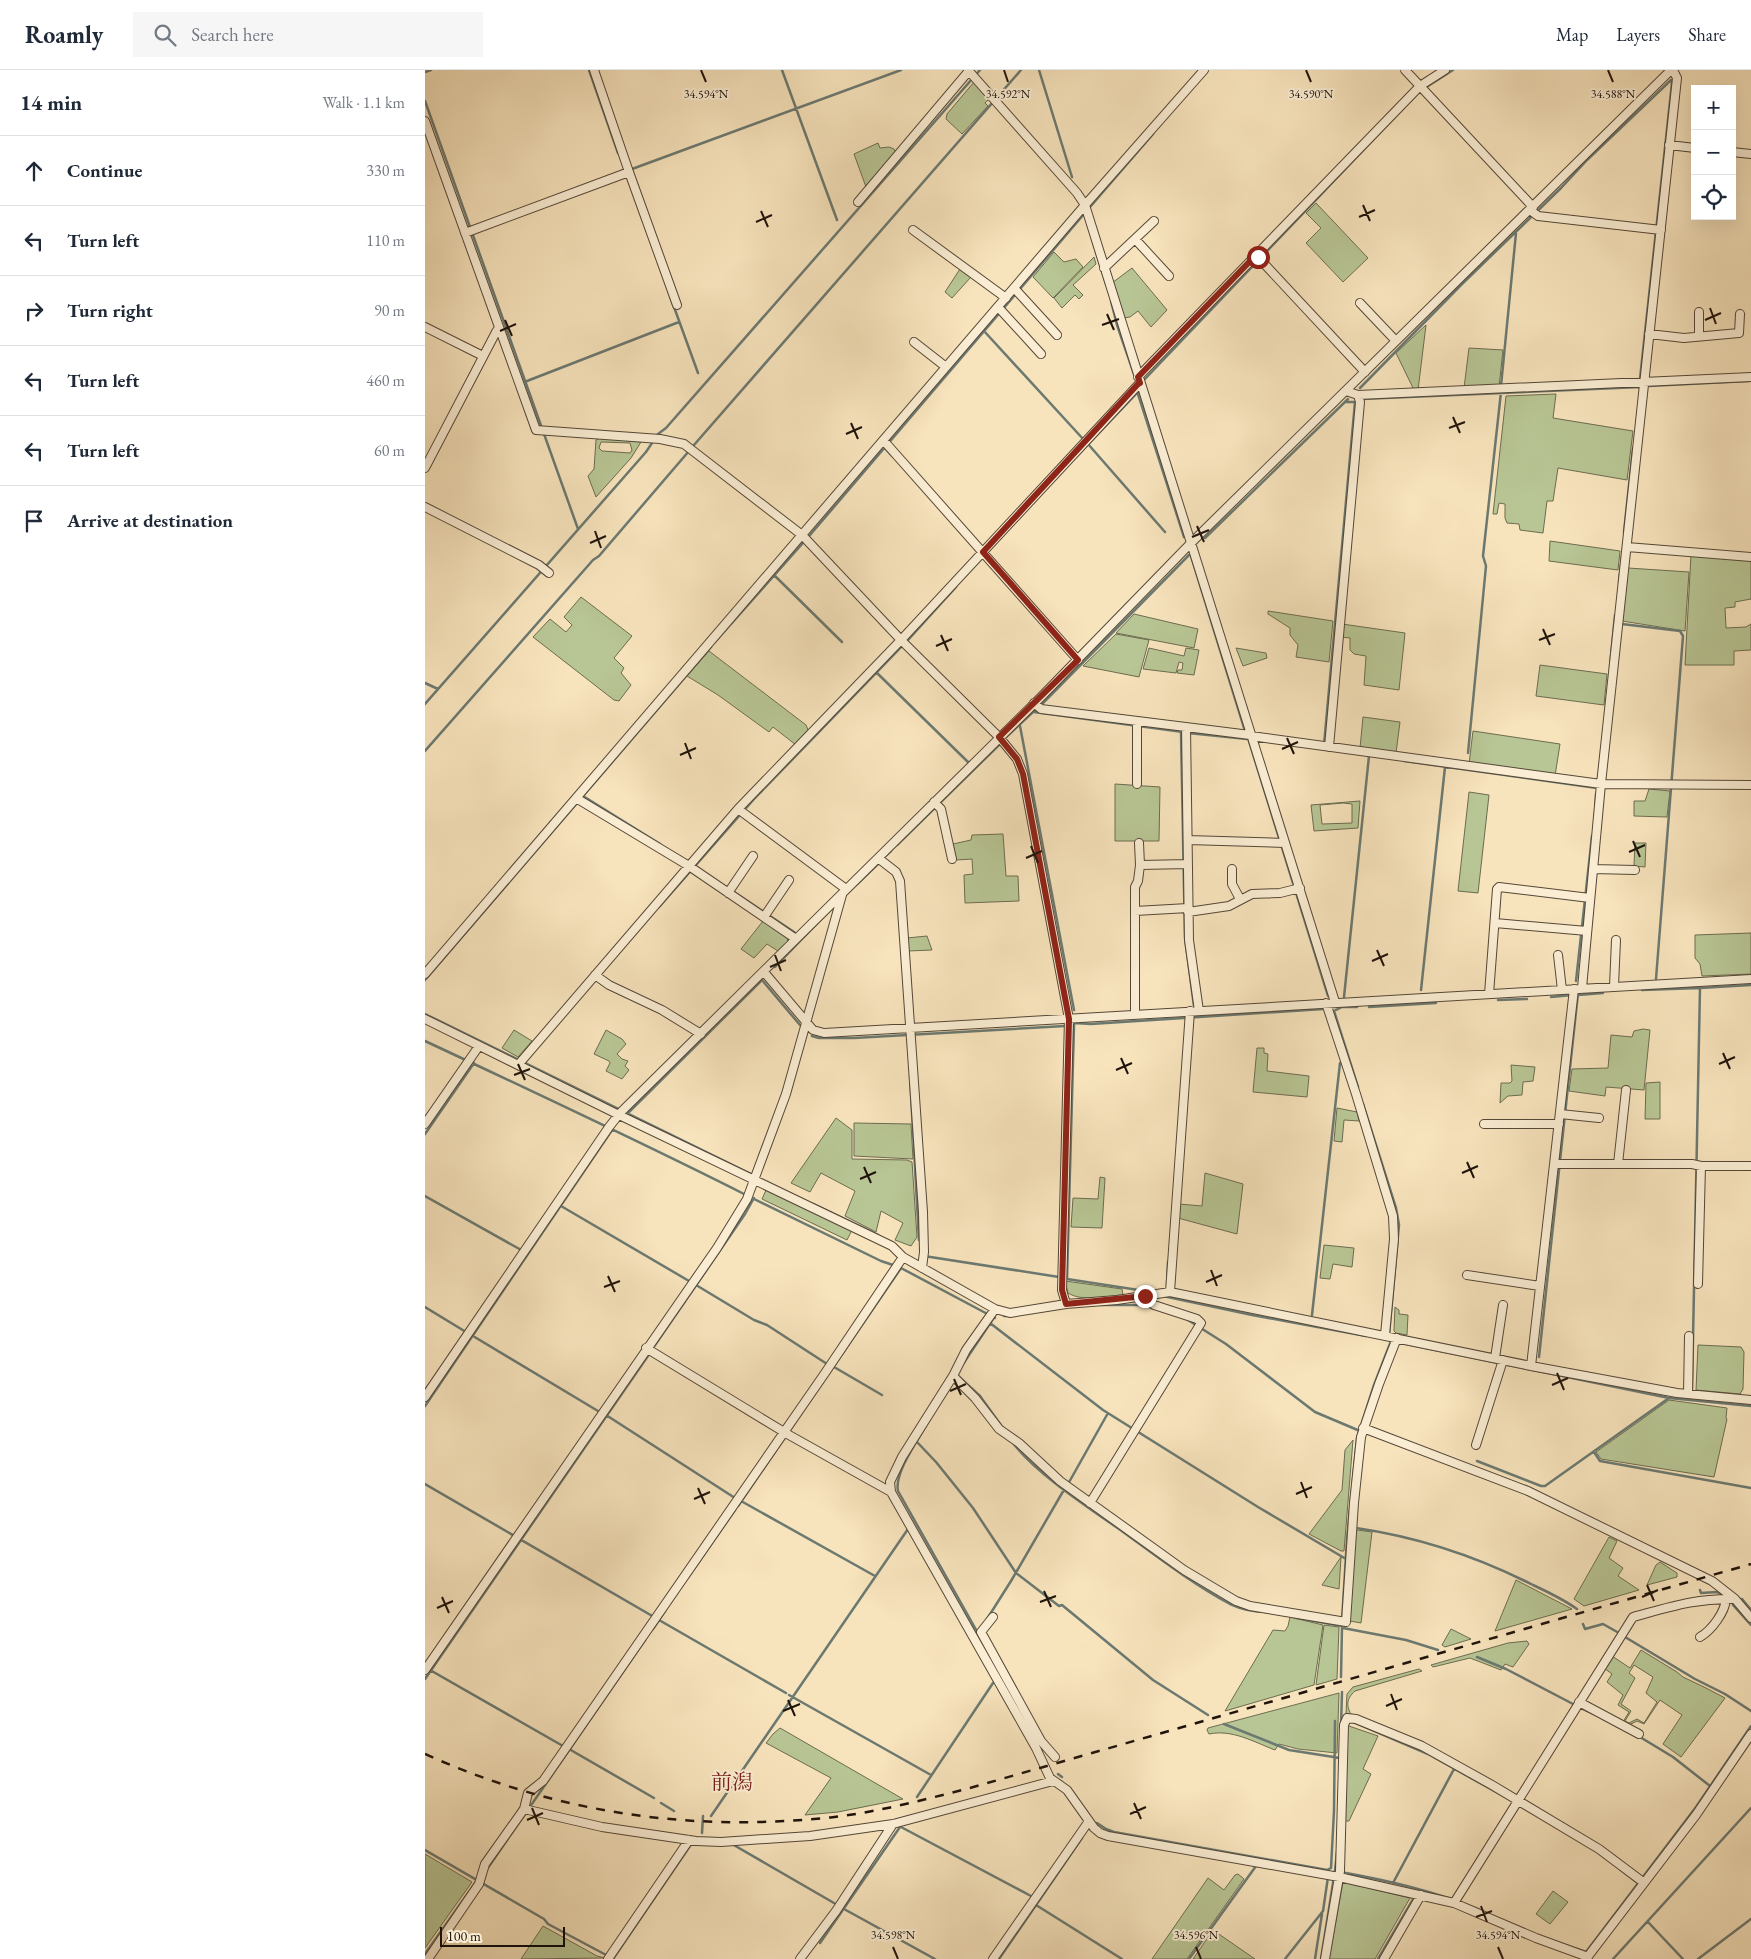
<!DOCTYPE html>
<html lang="en">
<head>
<meta charset="utf-8">
<style>
  :root { --surface:#fff; --page:#f6f6f7; --text:#1f2937; --muted:#747a83; --line:#e0e1e3 }
  body { margin:0; font-family:"EB Garamond","Noto Serif JP",serif; background:var(--page); color:var(--text) }
  .controls { position:absolute; right:15px; top:15px; display:grid; overflow:hidden; border-radius:0px; box-shadow:0 5px 20px #0002 }
  .controls button { width:45px; height:45px; display:grid; place-items:center; padding:0; border:0; border-bottom:1px solid var(--line); background:var(--surface); color:var(--text); font:25px sans-serif }
  .scale { position:absolute; left:15px; bottom:12px; width:125px; box-sizing:border-box; padding-left:5px; border:2px solid #1f130b; border-top:0; font-size:14px; line-height:18px; white-space:nowrap; color:#1f130b; -webkit-text-stroke:4px #faedd3; paint-order:stroke }
  .stop { position:absolute; width:15px; height:15px; margin:-11px; border:4px solid #8f2418; border-radius:50%; background:#fff }
  .stop.end { background:#8f2418; border-color:#fff; box-shadow:0 1px 5px #0008 }
  .list { margin:0; padding:0; list-style:none }
  h2 { display:flex; justify-content:space-between; align-items:center; height:65px; margin:0; padding:0 20px; font-size:21px }
  h2 small { font-size:16px; font-weight:400; color:var(--muted) }
  .list li { display:grid; grid-template-columns:32px 1fr auto; gap:15px; align-items:center; box-sizing:border-box; height:70px; padding:0 20px; border-top:1px solid var(--line) }
  .list b { display:block; font-size:19px; white-space:nowrap }
  .list em { font-size:16px; font-style:normal; color:var(--muted) }
  .icon { flex:none; width:28px; height:28px; fill:none; stroke:currentColor; stroke-width:2; stroke-linecap:round; stroke-linejoin:round }
  .map { position:relative; flex:none; width:1326px; height:1889px; overflow:hidden }
  header { display:flex; align-items:center; gap:30px; box-sizing:border-box; height:70px; padding:0 25px; background:var(--surface); border-bottom:1px solid var(--line) }
  header strong { font-size:24px }
  nav { display:flex; gap:28px; margin-inline-start:auto; font-size:18px }
  .search { width:350px; height:45px; background:var(--page); display:flex; align-items:center; gap:12px; box-sizing:border-box; padding:0 18px; border-radius:0px; color:var(--muted); font-size:19px }
  main { display:flex }
  aside { flex:1; background:var(--surface) }
  .map>svg:first-child { display:block }
  .green { fill:#b8c594; stroke:#6c6c50; fill-rule:evenodd }
  .lines { fill:none; stroke-linecap:round; stroke-linejoin:round }
  .stream { stroke:#6b7971; stroke-width:2.5 }
  .street-casing { stroke:#554737; stroke-width:10 }
  .street { stroke:#faedd3; stroke-width:8 }
  .rail { stroke:#1f130b; stroke-width:2.5; stroke-dasharray:9 9; stroke-linecap:butt }
  .route { stroke:#8f2418; stroke-width:6 }
  .ticks { fill:none; stroke:#1f130b; stroke-width:2 }
  .labels { text-anchor:middle; dominant-baseline:central; stroke-width:4; stroke-linejoin:round; paint-order:stroke }
  .quarter-label { font-size:21px; fill:#7a1f14; stroke:#faedd3 }
  .ticks-label { font-size:12px; text-anchor:middle; fill:#1f130b; stroke:#faedd3; stroke-width:4; stroke-linejoin:round; paint-order:stroke }
</style>
</head>
<body>
<header>
<strong>Roamly</strong>
<div class="search"><svg class="icon" aria-label="search" viewBox="0 0 24 24"><circle cx="10" cy="10" r="6"/><path d="M15 15l6 6"/></svg>Search here</div>
<nav><a>Map</a><a>Layers</a><a>Share</a></nav>
</header>
<main>
<aside>
<h2>14 min<small>Walk · 1.1 km</small></h2>
<ul class="list">
<li><svg class="icon" aria-label="ahead" viewBox="0 0 24 24"><path d="M12 20V5M6 11l6-6 6 6"/></svg><div><b>Continue</b></div><em>330 m</em></li>
<li><svg class="icon" aria-label="left" viewBox="0 0 24 24"><path d="M17 20v-9H6M10 6l-5 5 5 5"/></svg><div><b>Turn left</b></div><em>110 m</em></li>
<li><svg class="icon" aria-label="right" viewBox="0 0 24 24"><path d="M7 20v-9h11M14 6l5 5-5 5"/></svg><div><b>Turn right</b></div><em>90 m</em></li>
<li><svg class="icon" aria-label="left" viewBox="0 0 24 24"><path d="M17 20v-9H6M10 6l-5 5 5 5"/></svg><div><b>Turn left</b></div><em>460 m</em></li>
<li><svg class="icon" aria-label="left" viewBox="0 0 24 24"><path d="M17 20v-9H6M10 6l-5 5 5 5"/></svg><div><b>Turn left</b></div><em>60 m</em></li>
<li><svg class="icon" aria-label="arrive" viewBox="0 0 24 24"><path d="M6 21V4h12l-3 4 3 4H6"/></svg><div><b>Arrive at destination</b></div></li>
</ul>
</aside>
<div class="map">
<svg width="1326" height="1889" viewBox="0 0 1326 1889">
  <rect width="100%" height="100%" fill="#f7e3bc"/>
  <filter id="stains"><feTurbulence type="fractalNoise" baseFrequency=".004" numOctaves="4"/><feColorMatrix values="0 0 0 0 .2 0 0 0 0 .09 0 0 0 0 .02 0 0 0 .5 -.17"/></filter>
  <radialGradient id="worn" r=".72"><stop offset=".6" stop-color="#630" stop-opacity="0"/><stop offset="1" stop-color="#630" stop-opacity=".3"/></radialGradient>
  <path class="green" d="M549,12L564,29L560,33L563,36L537,64L521,49L522,44Z
    M453,73L455,78L464,77L469,79L471,83L441,117L429,84Z
    M891,133L943,188L918,212L881,173L896,158L881,143Z
    M629,182L639,192L651,189L658,197L628,228L608,207Z
    M669,187L671,194L648,215L658,225L654,229L650,225L637,238L629,228Z
    M707,198L742,240L726,257L713,241L705,247L698,248L687,213Z
    M535,199L546,207L527,228L520,222Z
    M1001,255L993,320H989L971,283Z
    M1044,278L1078,280L1074,317L1039,318Z
    M1131,324L1128,348L1208,361L1202,410L1133,398L1128,431H1122L1118,463L1095,460L1094,454L1082,453L1080,448V434L1074,433L1072,444H1068L1081,326Z
    M174,368L216,372L206,388L171,427L163,406L169,399L171,370ZM176,372L205,373L207,380L205,383L177,381L174,378Z
    M1125,471L1195,481L1193,500L1124,491Z
    M1266,485L1326,489V529L1310,532V537L1300,538L1301,558L1321,557L1326,554V580L1309,581V595H1260Z
    M1203,498L1264,502L1260,561L1197,551Z
    M156,527L207,566L189,588L199,598L196,603L206,615L194,631L189,630L108,567L125,549L141,562L147,555L139,547Z
    M843,541L908,551L904,592L871,587L873,575L865,565V558L843,544Z
    M709,544L773,559L769,578L691,563Z
    M917,554L980,563L974,620L939,615L941,586L929,584L925,580V568L916,567Z
    M691,564L724,570L714,607L658,596Z
    M724,578L759,586L761,578L774,580L769,605L752,603L753,600H757L758,593L754,592L751,603L718,599Z
    M811,578L841,583L842,588L818,596Z
    M284,581L381,655L384,662L371,675L348,657L344,662L293,625L262,606Z
    M1115,595L1182,604L1179,635L1111,626Z
    M938,647L975,652L971,683L935,678Z
    M1048,661L1135,674L1130,706L1044,694Z
    M690,714L735,717L734,771H690Z
    M1224,719L1245,721L1242,747L1209,746V731H1220Z
    M1044,722L1064,725L1053,823L1033,821Z
    M935,731L933,758L889,761L886,735ZM918,733L927,734V753L897,754L895,735Z
    M578,764L581,806H593L594,831L540,833L539,805L548,804L547,789L531,790L528,774L546,770L547,765Z
    M1210,773H1221L1220,797L1209,796Z
    M338,851L362,867L363,872L353,881L342,874L329,888L316,879Z
    M1326,863V904L1277,906L1275,894L1270,888V865Z
    M502,866L507,880L483,881L482,868Z
    M1218,959L1225,960L1219,1020L1181,1017L1180,1026L1144,1021L1147,999L1183,998L1186,965L1207,967L1209,961Z
    M89,960L107,971L93,987L77,978Z
    M181,960L197,969L201,974L192,984L197,989L203,991L200,996L204,1000L197,1009L181,1001L185,993L184,991L169,984Z
    M832,978H839V983L843,984L842,1001L884,1006L882,1027L828,1022Z
    M1086,995L1110,997L1108,1011L1098,1012L1097,1025L1083,1026L1075,1033L1076,1013H1085L1087,1011Z
    M1235,1012V1049H1220L1221,1013Z
    M912,1038L932,1042L934,1051L919,1050L917,1072L909,1071Z
    M411,1048L427,1060V1089L482,1090L487,1092L492,1167L486,1176L470,1170L478,1153L456,1141L451,1162L420,1146L430,1121L396,1103L385,1122L366,1113Z
    M429,1053L486,1054L488,1089L429,1086Z
    M780,1103L818,1114L812,1164L753,1148L754,1134L777,1136Z
    M675,1107L680,1108L677,1158L646,1157L648,1128L673,1129Z
    M342,1118L427,1160L422,1170L337,1129Z
    M899,1175L929,1178L927,1197L908,1194L905,1209L895,1208Z
    M640,1211L697,1219L698,1225C682,1226 657,1232 643,1223Z
    M970,1237L974,1240V1244L983,1245L982,1265L971,1263L969,1261Z
    M1273,1275L1316,1277L1319,1282L1318,1319L1315,1324L1271,1320Z
    M1244,1330L1302,1338L1301,1348L1302,1349L1289,1407L1176,1389L1171,1382Z
    M928,1370L919,1481H916L884,1464L917,1420L920,1380Z
    M933,1460L947,1462L936,1553L925,1551L930,1462Z
    M1184,1467L1192,1471L1184,1488L1198,1498L1193,1506L1214,1520L1159,1536L1149,1529Z
    M916,1487L914,1519L897,1515Z
    M1235,1492L1252,1503V1507L1222,1515L1231,1495Z
    M1091,1510L1147,1539L1070,1561Z
    M865,1547L898,1555L889,1615L800,1641L848,1560L860,1561L863,1556Z
    M899,1555L914,1557L912,1609L891,1615Z
    M1026,1559L1046,1569L1020,1577L1017,1575Z
    M1102,1571L1104,1574L1088,1597L1080,1594L1076,1600L1045,1588L1008,1597L1006,1595L1083,1573Z
    M1216,1580L1252,1602L1258,1607L1281,1618L1300,1628L1256,1687L1238,1674L1257,1645L1235,1630L1219,1654L1212,1651L1204,1655L1198,1652L1204,1642L1193,1635L1198,1625L1182,1612L1187,1604L1179,1598L1187,1586L1205,1598ZM1209,1595L1228,1607L1221,1623L1232,1632L1219,1653L1212,1649L1204,1653L1200,1651L1206,1641L1196,1634L1210,1608L1204,1603Z
    M994,1599L997,1601L930,1621C921,1629 921,1636 927,1646L921,1644L922,1624L928,1617Z
    M914,1623L912,1683L873,1679L854,1674L850,1680C829,1672 807,1659 784,1664L782,1660L783,1658Z
    M921,1655L953,1666L938,1699L946,1704L924,1751H920Z
    M355,1658L478,1729L413,1742L380,1745L406,1708L341,1673L348,1664Z
    M0,1784L47,1812L0,1878Z
    M813,1804L819,1809L762,1889H727L783,1808L799,1820L810,1805Z
    M918,1812L985,1828L950,1889H904Z
    M1128,1821L1143,1832L1125,1854L1111,1844Z
    M118,1856L172,1886L180,1888L96,1889Z
    M788,1860L830,1889H768Z"/>
  <g class="lines">
    <path class="stream" d="M164,0L193,83
      M357,0L412,150
      M614,0L647,107
      M0,2L6,0
      M1003,16L1028,0
      M0,31L153,459
      M207,99L476,0
      M665,137L728,64
      M668,172L681,214
      M245,226L273,303
      M686,231L692,255L710,307
      M559,261L659,370
      M720,309L990,26
      M1215,309L1247,13L1246,10
      M102,311L254,252
      M1076,316L1091,163
      M1223,316L1324,311
      M935,318L1036,215L1136,118L1162,90L1246,10
      M713,324L759,467
      M930,332L937,329L1216,317V319
      M663,374L740,462
      M269,375L596,0
      M459,377L467,386
      M652,386L712,323
      M1199,462L1208,378
      M780,468L923,329
      M766,486L819,658
      M349,505L417,572
      M1194,512L1198,478
      M1197,554L1255,561L1258,566L1231,909
      M289,573L385,465L659,144
      M1185,596L1190,545
      M451,602L543,692
      M0,613L13,619
      M618,633L764,485
      M0,634L221,382L233,364L241,358L555,0
      M609,642L758,662
      M595,656L649,940
      M756,662L760,868L769,936
      M763,663L822,669
      M580,668L608,642
      M823,668L903,926
      M899,675L930,332H921
      M0,681L168,490L174,486L264,381
      M1043,683L1061,496L1058,486L1076,322
      M979,691L1172,718
      M158,726L235,774
      M1170,743L1171,724
      M472,775L575,674
      M458,788L466,781
      M431,815L453,794
      M309,822L369,862
      M234,837L329,729L483,570L531,517
      M350,897L407,838
      M0,910L286,577
      M1151,911L1167,766
      M1275,918L1326,915
      M996,920L1020,697
      M1217,920L1275,918L1267,1319
      M1153,925L1178,923
      M919,927L944,686
      M1126,927L1147,925
      M1073,930L1102,929
      M932,937H917L909,941L933,1017
      M944,937L1011,933
      M0,944L326,1104
      M649,955V953L666,954L898,939
      M387,966L394,968H429L640,956
      M0,971C107,1021 214,1071 319,1124
      M485,1006L494,1170
      M938,1034L971,1138L974,1155L964,1265
      M203,1043L337,910L375,955
      M0,1064L49,993
      M0,1126L98,1181
      M329,1129L456,1191L471,1196
      M388,1134L453,1165
      M136,1136L264,1211
      M499,1186L634,1207
      M642,1209L649,955
      M642,1209L720,1221
      M271,1215L329,1250L342,1255L402,1294
      M742,1215L743,1192
      M738,1226L827,1245L941,1266
      M676,1235H718L727,1238
      M0,1237L41,1262
      M887,1245L915,993L918,992
      M579,1246H586
      M763,1250L801,1274L890,1342L935,1361
      M565,1253L678,1340L833,1437L921,1489
      M48,1266L173,1341
      M971,1272L1244,1328L1326,1336
      M228,1278L320,1144L329,1128
      M1114,1287L1153,923
      M538,1294L568,1249
      M409,1297L457,1325
      M532,1305L555,1326L578,1358
      M0,1336L187,1060
      M181,1345L310,1428
      M502,1354C493,1370 469,1403 473,1421L554,1565
      M492,1372L511,1392L548,1438L591,1503L634,1536L637,1535L728,1610L783,1645
      M588,1373C612,1404 661,1436 694,1459C730,1485 766,1513 805,1534C816,1539 830,1542 842,1542
      M1169,1382L1175,1391L1326,1418
      M1052,1391L1116,1416H1120L1244,1328
      M0,1414L229,1547
      M643,1414L683,1343
      M316,1431L450,1506
      M313,1436L476,1198L570,1248
      M931,1458C993,1467 1053,1487 1108,1515C1123,1522 1138,1529 1152,1539
      M264,1506L310,1440
      M1275,1520L1276,1523L1292,1522L1300,1525
      M1316,1530L1317,1529L1326,1540
      M1308,1535L1326,1555
      M872,1548L917,1556
      M562,1549L586,1511L640,1418
      M234,1550L361,1623
      M917,1551L922,1469L932,1368L949,1315L966,1271
      M1158,1554L1160,1559L1178,1554L1194,1563
      M918,1558L981,1570L1013,1580
      M228,1559L240,1541
      M1200,1567L1270,1609L1300,1624L1326,1641
      M1052,1587L1081,1599L1148,1634
      M5,1600L138,1676
      M916,1607L917,1556
      M0,1609L225,1283
      M364,1625L506,1705
      M1156,1638L1169,1644
      M926,1651L1003,1684L1080,1727
      M799,1654L864,1680L915,1688
      M916,1656L917,1622
      M1215,1667L1248,1687L1285,1716
      M144,1679L229,1728
      M633,1704L637,1707
      M492,1727L568,1613
      M236,1733L249,1741
      M286,1746L483,1459
      M672,1753L681,1759L689,1762L902,1800
      M476,1757L606,1826L611,1835L697,1889
      M277,1763L278,1746
      M307,1774L409,1833
      M0,1780L119,1849L123,1854L183,1886
      M902,1800L906,1798L909,1741L910,1651
      M1196,1800L1213,1813
      M910,1801C961,1810 1011,1821 1058,1841
      M910,1801L912,1782
      M60,1802L220,1570
      M968,1813L1029,1699
      M419,1839L510,1889
      M1223,1852L1258,1889
      M395,1873L475,1757
      M1137,1874L1161,1882L1271,1737L1326,1656
      M0,1884L53,1809
      M188,1889L267,1773
      M574,1889L657,1768
      M764,1889L831,1796
      M860,1889L898,1841L903,1807
      M890,1889L897,1844
      M896,1889L909,1807
      M953,1889L990,1826
      M1188,1889L1326,1738
      M1273,1889L1326,1849"/>
    <defs>
      <path id="street" d="M543,0L652,123L660,135L910,932
        M1020,0L995,16L1108,137
        M0,51L111,360L235,369L259,374L377,465L476,570L574,667L592,689L598,704L644,949L637,1220L641,1234
        M1244,75L1270,78
        M1307,82L1326,84
        M204,102L252,235
        M433,132L543,2
        M1105,140L1113,146L1236,160
        M488,160L581,228
        M40,163L204,102L169,0
        M710,169L744,206
        M831,185L940,302
        M679,198L729,151
        M589,218L632,265
        M935,233L971,271
        M573,237L616,284
        M0,257L58,286
        M1224,264L1259,268L1314,263L1315,244
        M1274,266V242
        M489,272L521,297
        M713,307L995,16L980,0
        M921,321L933,325L1326,307
        M459,371L653,590
        M0,398L71,262L74,258
        M0,437L114,495L124,503
        M1202,477L1326,487
        M609,633L616,639L825,665
        M712,651V714
        M761,657L764,870L774,941
        M826,666L1176,714L1326,715
        M904,677L935,332L933,325
        M151,728L264,796L371,869
        M509,732L516,739L527,789
        M313,739L421,819
        M763,770L860,773
        M714,773L715,795
        M453,788L471,802L475,811L498,1142L499,1182L497,1198
        M807,799V814L815,829
        M1168,799L1210,800
        M303,823L328,786
        M710,841L763,838
        M763,842L804,836L827,824L855,823L875,818
        M339,847L364,810
        M1070,853L1162,861
        M1133,885L1137,920
        M339,902L388,960L399,963L1326,909
        M0,904L660,135L779,0
        M170,905L184,915L237,940L276,964
        M1189,916L1191,870
        M1157,918L1176,714L1252,8L1248,0
        M1064,924L1072,819L1074,817L1165,828
        M901,933L931,1024L968,1146L969,1169L960,1265
        M710,945V817L713,811L715,795L763,794
        M0,949L194,1045L467,1176L478,1187L570,1239L585,1243L641,1234L692,1230L745,1222L1106,1296L1252,1323L1326,1330
        M93,995L313,739L476,570L715,313
        M1135,1044L1174,1048
        M0,1054L54,976
        M1059,1054H1134
        M1130,1094H1267L1276,1096H1326
        M1193,1094L1201,1020
        M1042,1205L1115,1216
        M1273,1214L1276,1096
        M745,1222L765,941
        M570,1239L541,1280L528,1306L477,1387L465,1412L466,1422L611,1678L625,1708L642,1720L669,1758L675,1763L683,1766L914,1807L1029,1833L1111,1868L1163,1887
        M221,1278L364,1365L466,1422
        M1070,1288L1078,1235
        M1106,1296L1149,919
        M528,1306L550,1328L574,1359L594,1373L635,1411L759,1500L811,1531L825,1536L921,1552L929,1433L936,1367L954,1314L972,1268
        M1263,1324L1264,1266
        M0,1327L184,1057L195,1043L616,627L766,473L1246,0
        M938,1358L1103,1421L1287,1511L1310,1529
        M1051,1375L1078,1290
        M665,1433L776,1253L772,1249L729,1235L720,1226
        M568,1547L556,1562L616,1671L630,1687
        M1275,1567C1287,1560 1300,1542 1301,1529
        M0,1600L292,1178L322,1129L361,1024L417,825
        M1154,1632L1214,1664
        M99,1739L177,1757L271,1771L296,1772L385,1766L468,1754L628,1711
        M1029,1833L1208,1547C1245,1537 1271,1528 1310,1529L1326,1548
        M3,1889L54,1814L60,1794L99,1739L103,1723L118,1711L400,1303L478,1187
        M183,1889L264,1770
        M375,1889L411,1841L468,1754
        M568,1889L664,1751
        M900,1889L915,1801L919,1655L922,1648L931,1649L997,1676L1067,1715L1174,1779L1218,1812
        M959,1889L996,1825
        M1161,1889L1271,1745L1326,1664"/>
    </defs>
    <use href="#street" class="street-casing"/>
    <use href="#street" class="street"/>
    <path class="rail" d="M0,1684C124,1740 253,1761 389,1749C442,1745 494,1731 545,1718L1326,1494"/>
  </g>
  <g class="lines">
    <path class="route" d="M720,1226L641,1234L637,1220L644,949L598,704L592,689L574,667L653,590L558,482L713,314L715,313L713,307L831,185L833,187"/>
  </g>
  <path class="ticks" d="M276,0L281,12M579,0L583,12M881,0L886,12M1183,0L1188,12M938,135L945,151M336,141L343,157M934,147L950,140M331,152L347,145M1285,238L1291,254M682,244L689,260M80,250L87,266M1280,250L1296,243M677,255L694,249M75,261L91,254M1028,347L1035,363M426,353L433,369M1024,358L1040,352M421,364L437,357M772,456L779,472M170,461L176,478M767,467L784,460M165,473L181,466M1118,559L1125,575M516,565L523,581M1114,570L1130,564M511,576L527,569M862,668L869,684M260,673L266,689M857,679L873,672M255,685L271,678M1208,771L1215,787M606,776L613,793M1204,782L1220,775M601,788L617,781M952,880L959,896M350,885L356,901M947,891L963,884M345,897L361,890M1298,983L1305,999M696,988L703,1004M93,994L100,1010M1294,994L1310,987M691,1000L707,993M89,1005L105,999M1042,1092L1049,1108M439,1097L446,1113M1037,1103L1053,1096M435,1109L451,1102M786,1200L792,1216M183,1206L190,1222M781,1212L797,1205M179,1217L195,1211M1132,1303L1139,1320M529,1309L536,1325M1127,1315L1143,1308M525,1321L541,1314M876,1412L882,1428M273,1418L280,1434M871,1424L887,1417M269,1429L285,1422M1222,1515L1229,1531M619,1521L626,1537M17,1527L24,1543M1217,1527L1233,1520M615,1532L631,1526M12,1538L28,1531M966,1624L972,1640M363,1630L370,1646M961,1636L977,1629M358,1641L375,1634M709,1733L716,1749M107,1738L114,1755M705,1744L721,1737M102,1750L118,1743M1056,1836L1062,1852M1051,1847L1067,1841M468,1877L473,1889M771,1877L776,1889M1073,1877L1078,1889"/>
  <g class="labels">
    <g class="quarter-label">
      <text x="307" y="1711">前潟</text>
    </g>
  </g>
  <g class="ticks-label">
    <text x="281" y="28">34.594°N</text>
    <text x="583" y="28">34.592°N</text>
    <text x="886" y="28">34.590°N</text>
    <text x="1188" y="28">34.588°N</text>
    <text x="468" y="1869">34.598°N</text>
    <text x="771" y="1869">34.596°N</text>
    <text x="1073" y="1869">34.594°N</text>
  </g>
  <rect width="100%" height="100%" filter="url(#stains)"/>
  <rect width="100%" height="100%" fill="url(#worn)"/>
</svg>
<div class="controls">
<button>+</button>
<button>−</button>
<button><svg class="icon" aria-label="locate" viewBox="0 0 24 24"><circle cx="12" cy="12" r="6"/><path d="M12 2v4M12 18v4M2 12h4M18 12h4"/></svg></button>
</div>
<div class="scale">100 m</div>
<div class="stop" style="left:833px;top:187px"></div>
<div class="stop end" style="left:720px;top:1226px"></div>
</div>
</main>
</body>
</html>
